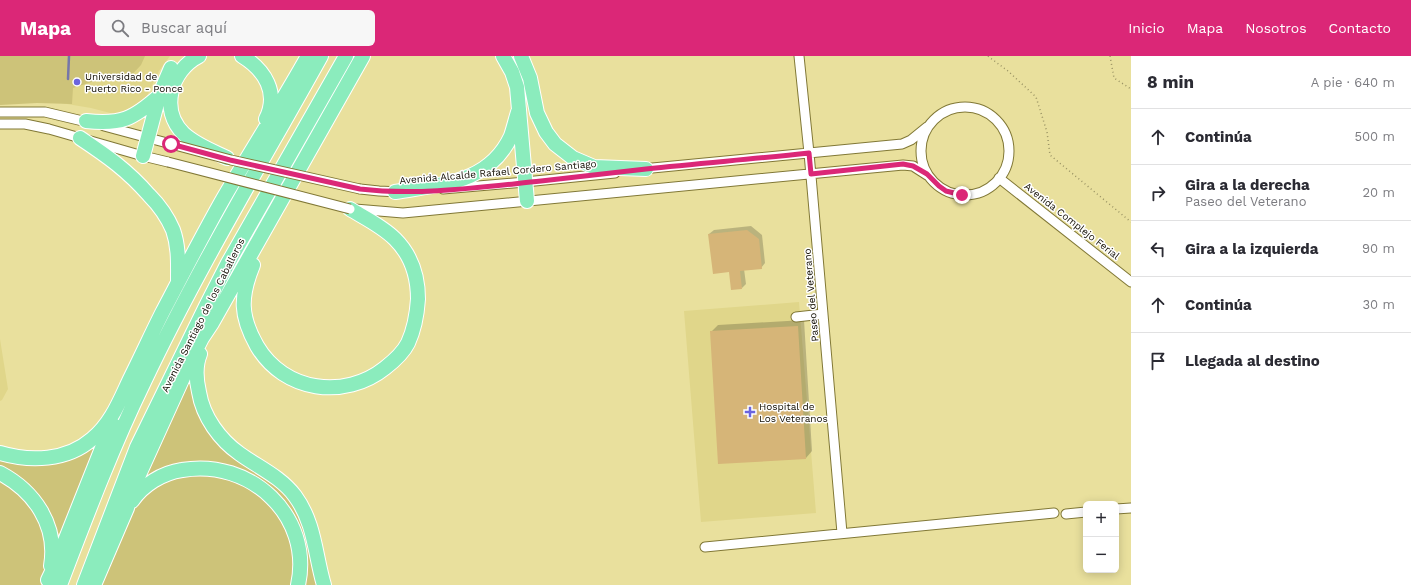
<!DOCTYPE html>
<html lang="es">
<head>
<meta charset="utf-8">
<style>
  :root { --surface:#fff; --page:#f7f7f7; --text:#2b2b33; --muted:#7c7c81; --line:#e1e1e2; --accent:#db2777 }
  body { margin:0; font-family:"Work Sans",sans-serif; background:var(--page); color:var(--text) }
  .controls { position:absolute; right:12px; bottom:12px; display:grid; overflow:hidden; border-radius:6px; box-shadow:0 2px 10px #0003 }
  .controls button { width:36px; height:36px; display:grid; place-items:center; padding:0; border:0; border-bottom:1px solid var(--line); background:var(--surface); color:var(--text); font:20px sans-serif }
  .stop { position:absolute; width:12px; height:12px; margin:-9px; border:3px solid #db2777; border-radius:50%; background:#fff }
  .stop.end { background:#db2777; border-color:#fff; box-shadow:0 1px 4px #0008 }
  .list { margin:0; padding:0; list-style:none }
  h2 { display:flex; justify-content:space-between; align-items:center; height:52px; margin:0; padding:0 16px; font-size:17px }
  h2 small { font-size:13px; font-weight:400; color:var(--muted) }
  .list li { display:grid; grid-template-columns:26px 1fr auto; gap:12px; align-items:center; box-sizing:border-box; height:56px; padding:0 16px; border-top:1px solid var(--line) }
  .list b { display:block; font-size:15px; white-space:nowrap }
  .list p { margin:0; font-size:13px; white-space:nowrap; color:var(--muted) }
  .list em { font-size:13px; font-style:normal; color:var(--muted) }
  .icon { flex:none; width:22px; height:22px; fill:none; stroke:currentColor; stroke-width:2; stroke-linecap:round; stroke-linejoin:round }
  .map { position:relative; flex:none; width:1131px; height:529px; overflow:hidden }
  header { display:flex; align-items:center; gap:24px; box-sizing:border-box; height:56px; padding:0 20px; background:var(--accent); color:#fff }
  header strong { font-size:19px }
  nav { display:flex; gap:22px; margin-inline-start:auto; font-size:14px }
  .search { width:280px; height:36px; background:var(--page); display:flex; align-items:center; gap:10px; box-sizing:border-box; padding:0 14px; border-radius:6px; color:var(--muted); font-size:15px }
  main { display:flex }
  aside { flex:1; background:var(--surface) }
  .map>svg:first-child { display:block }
  .built { fill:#e0d68a }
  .green { fill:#cdc379 }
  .shadow { fill:#0003 }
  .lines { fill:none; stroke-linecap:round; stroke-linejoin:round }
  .stream { stroke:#7676a9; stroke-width:2.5 }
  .building { fill:#d6b578 }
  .minor-casing { stroke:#817836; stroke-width:11 }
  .highway-casing { stroke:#fff; stroke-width:16 }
  .path { stroke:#9a9364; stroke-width:1.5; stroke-dasharray:1 3; stroke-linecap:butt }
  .minor { stroke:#fff; stroke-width:9 }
  .highway { stroke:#8becbd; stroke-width:14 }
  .minor-bridge-casing { stroke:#817836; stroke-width:11; stroke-linecap:butt }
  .minor-bridge { stroke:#fff; stroke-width:9 }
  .route { stroke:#db2777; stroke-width:5 }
  .poi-dot { fill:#6b64de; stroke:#fff; stroke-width:1.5 }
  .labels { text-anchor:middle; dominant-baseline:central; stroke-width:3; stroke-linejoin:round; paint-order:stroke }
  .poi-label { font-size:10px; fill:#100c00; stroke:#fff; text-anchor:start }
  .street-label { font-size:10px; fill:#100c00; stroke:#fff }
</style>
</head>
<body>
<header>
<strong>Mapa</strong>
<div class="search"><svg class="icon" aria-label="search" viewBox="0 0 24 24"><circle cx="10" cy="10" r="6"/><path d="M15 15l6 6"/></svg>Buscar aquí</div>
<nav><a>Inicio</a><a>Mapa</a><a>Nosotros</a><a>Contacto</a></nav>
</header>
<main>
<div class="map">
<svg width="1131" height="529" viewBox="0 0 1131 529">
  <rect width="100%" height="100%" fill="#e9e09d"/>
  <path class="built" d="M0,0H170L159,15L146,42L118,59L91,52L61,47Z
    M799,246L816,457L701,466L684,255Z
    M0,283L8,333L2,344L0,345Z"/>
  <path class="green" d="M0,0H145L141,9L127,24L101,23L73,32L72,48L37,47L0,49Z
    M187,327L192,329L242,405L288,440L306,469L319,529H304V487L240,414L152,422L146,419Z
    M91,391L95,394L62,478L55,477L0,411V402Z
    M185,418H227L272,447L295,495L293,529H102L130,456L138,443L162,426Z
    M0,420L15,429L41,461L48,507L42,529H0Z"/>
  <path class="shadow" d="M751,170L762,179L765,207L761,212L744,213L746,228L742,232L730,215L709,178L714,174Z
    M804,264L812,395L806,402L711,276L718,269Z"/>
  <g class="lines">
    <path class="stream" d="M68,23L69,0"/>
  </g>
  <path class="building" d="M747,174L759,183L762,213L740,215L742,233L731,234L729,216L713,218L708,178Z
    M798,270L806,403L718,408L710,275Z"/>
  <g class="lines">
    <defs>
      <path id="minor" d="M799,0L809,97L842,477
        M921 95a44 44 0 1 1 88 0a44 44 0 1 1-88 0Z
        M0,56H45L91,67
        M0,68H25L49,73L143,100L168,106
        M104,70L171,88
        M642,113L902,88L911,84L927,71
        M999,122L1131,226
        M360,133L379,135L400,136
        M443,133L525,126L615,117
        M355,153L403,157L903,109L913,110L927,119
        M796,261L823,258
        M1116,453L1131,452
        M1066,458L1086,456
        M705,491L1054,457"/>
      <path id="highway" d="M199,0C171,14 159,54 184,78C196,89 212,95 227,102
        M242,0C265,14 279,37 266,63
        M503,0L512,16L517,31L527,145
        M521,0L530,22L537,57L546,76L555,88L573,102L594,111L646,113
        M86,65C121,69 133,63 159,40
        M80,82C107,100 127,114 149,139C159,149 167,160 173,174C179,191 178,208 178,225
        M143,100L159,40L171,12
        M395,136C441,128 489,128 511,80C514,71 516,62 519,53
        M253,209C240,241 240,260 257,290C284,336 345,344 385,312C394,305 403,297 408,287C414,274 417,258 418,243C418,221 411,199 395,183C382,170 365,162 350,153
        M200,298C195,310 196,323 199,336C203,361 220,384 240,398C258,411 281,421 295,440C315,467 315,499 324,529
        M0,397C30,406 67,405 92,383C111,368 120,344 130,323C141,301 151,279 162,257C182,219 202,180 223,143C251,95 281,48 308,0
        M0,417C34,435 58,469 51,510
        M132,445C143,429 162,417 182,414C250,402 313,460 298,529
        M48,524L57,505L112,367
        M60,529C86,461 112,392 144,326C197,214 261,108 321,0
        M84,529L137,391L206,250L228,207L346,0
        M94,529L127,452L132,434L191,304L202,282L212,267L363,0"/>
    </defs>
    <use href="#minor" class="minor-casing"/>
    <use href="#highway" class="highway-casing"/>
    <path class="path" d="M988,0L989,1L1008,15L1036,41L1047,76L1050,99L1131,166
      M1110,0L1114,22L1131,33"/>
    <use href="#minor" class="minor"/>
    <use href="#highway" class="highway"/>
    <defs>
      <path id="minor-bridge" d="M171,88L231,104L360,133
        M168,106L350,153"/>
    </defs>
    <use href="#minor-bridge" class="minor-bridge-casing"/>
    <use href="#minor-bridge" class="minor-bridge"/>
  </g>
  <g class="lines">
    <path class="route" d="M171,88L230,104L360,133C419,140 482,131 541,125C576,121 611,117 646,113C701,107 755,103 809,97L811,118L903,108L913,110L927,118L939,130L946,135L962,139"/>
  </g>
  <g class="poi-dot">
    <circle cx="77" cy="26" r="4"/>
    <path d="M748 350h4v4h4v4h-4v4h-4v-4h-4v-4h4z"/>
  </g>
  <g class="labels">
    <g class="poi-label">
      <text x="85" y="20">Universidad de<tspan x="85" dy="12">Puerto Rico - Ponce</tspan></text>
      <text x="759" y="350">Hospital de<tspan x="759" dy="12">Los Veteranos</tspan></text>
    </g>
    <g class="street-label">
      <text transform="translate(498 116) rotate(-5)">Avenida Alcalde Rafael Cordero Santiago</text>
      <text transform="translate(1072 165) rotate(38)">Avenida Complejo Ferial</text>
      <text transform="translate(811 239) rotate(-95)">Paseo del Veterano</text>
      <text transform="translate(203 259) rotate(-63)">Avenida Santiago de los Caballeros</text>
    </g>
  </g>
</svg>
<div class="controls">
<button>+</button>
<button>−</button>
</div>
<div class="stop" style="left:171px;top:88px"></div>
<div class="stop end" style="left:962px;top:139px"></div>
</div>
<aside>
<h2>8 min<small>A pie · 640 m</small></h2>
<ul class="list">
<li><svg class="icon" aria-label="ahead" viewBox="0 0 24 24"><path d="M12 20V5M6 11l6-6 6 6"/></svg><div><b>Continúa</b></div><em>500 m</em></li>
<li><svg class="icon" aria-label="right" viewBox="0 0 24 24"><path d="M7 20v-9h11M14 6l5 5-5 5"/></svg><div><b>Gira a la derecha</b><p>Paseo del Veterano</p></div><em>20 m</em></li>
<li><svg class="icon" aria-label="left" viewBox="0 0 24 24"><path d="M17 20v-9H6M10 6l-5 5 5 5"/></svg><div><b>Gira a la izquierda</b></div><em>90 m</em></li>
<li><svg class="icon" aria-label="ahead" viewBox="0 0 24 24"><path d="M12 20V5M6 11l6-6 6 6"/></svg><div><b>Continúa</b></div><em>30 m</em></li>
<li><svg class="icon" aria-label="arrive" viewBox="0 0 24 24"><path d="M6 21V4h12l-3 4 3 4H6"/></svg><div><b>Llegada al destino</b></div></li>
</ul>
</aside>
</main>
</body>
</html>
